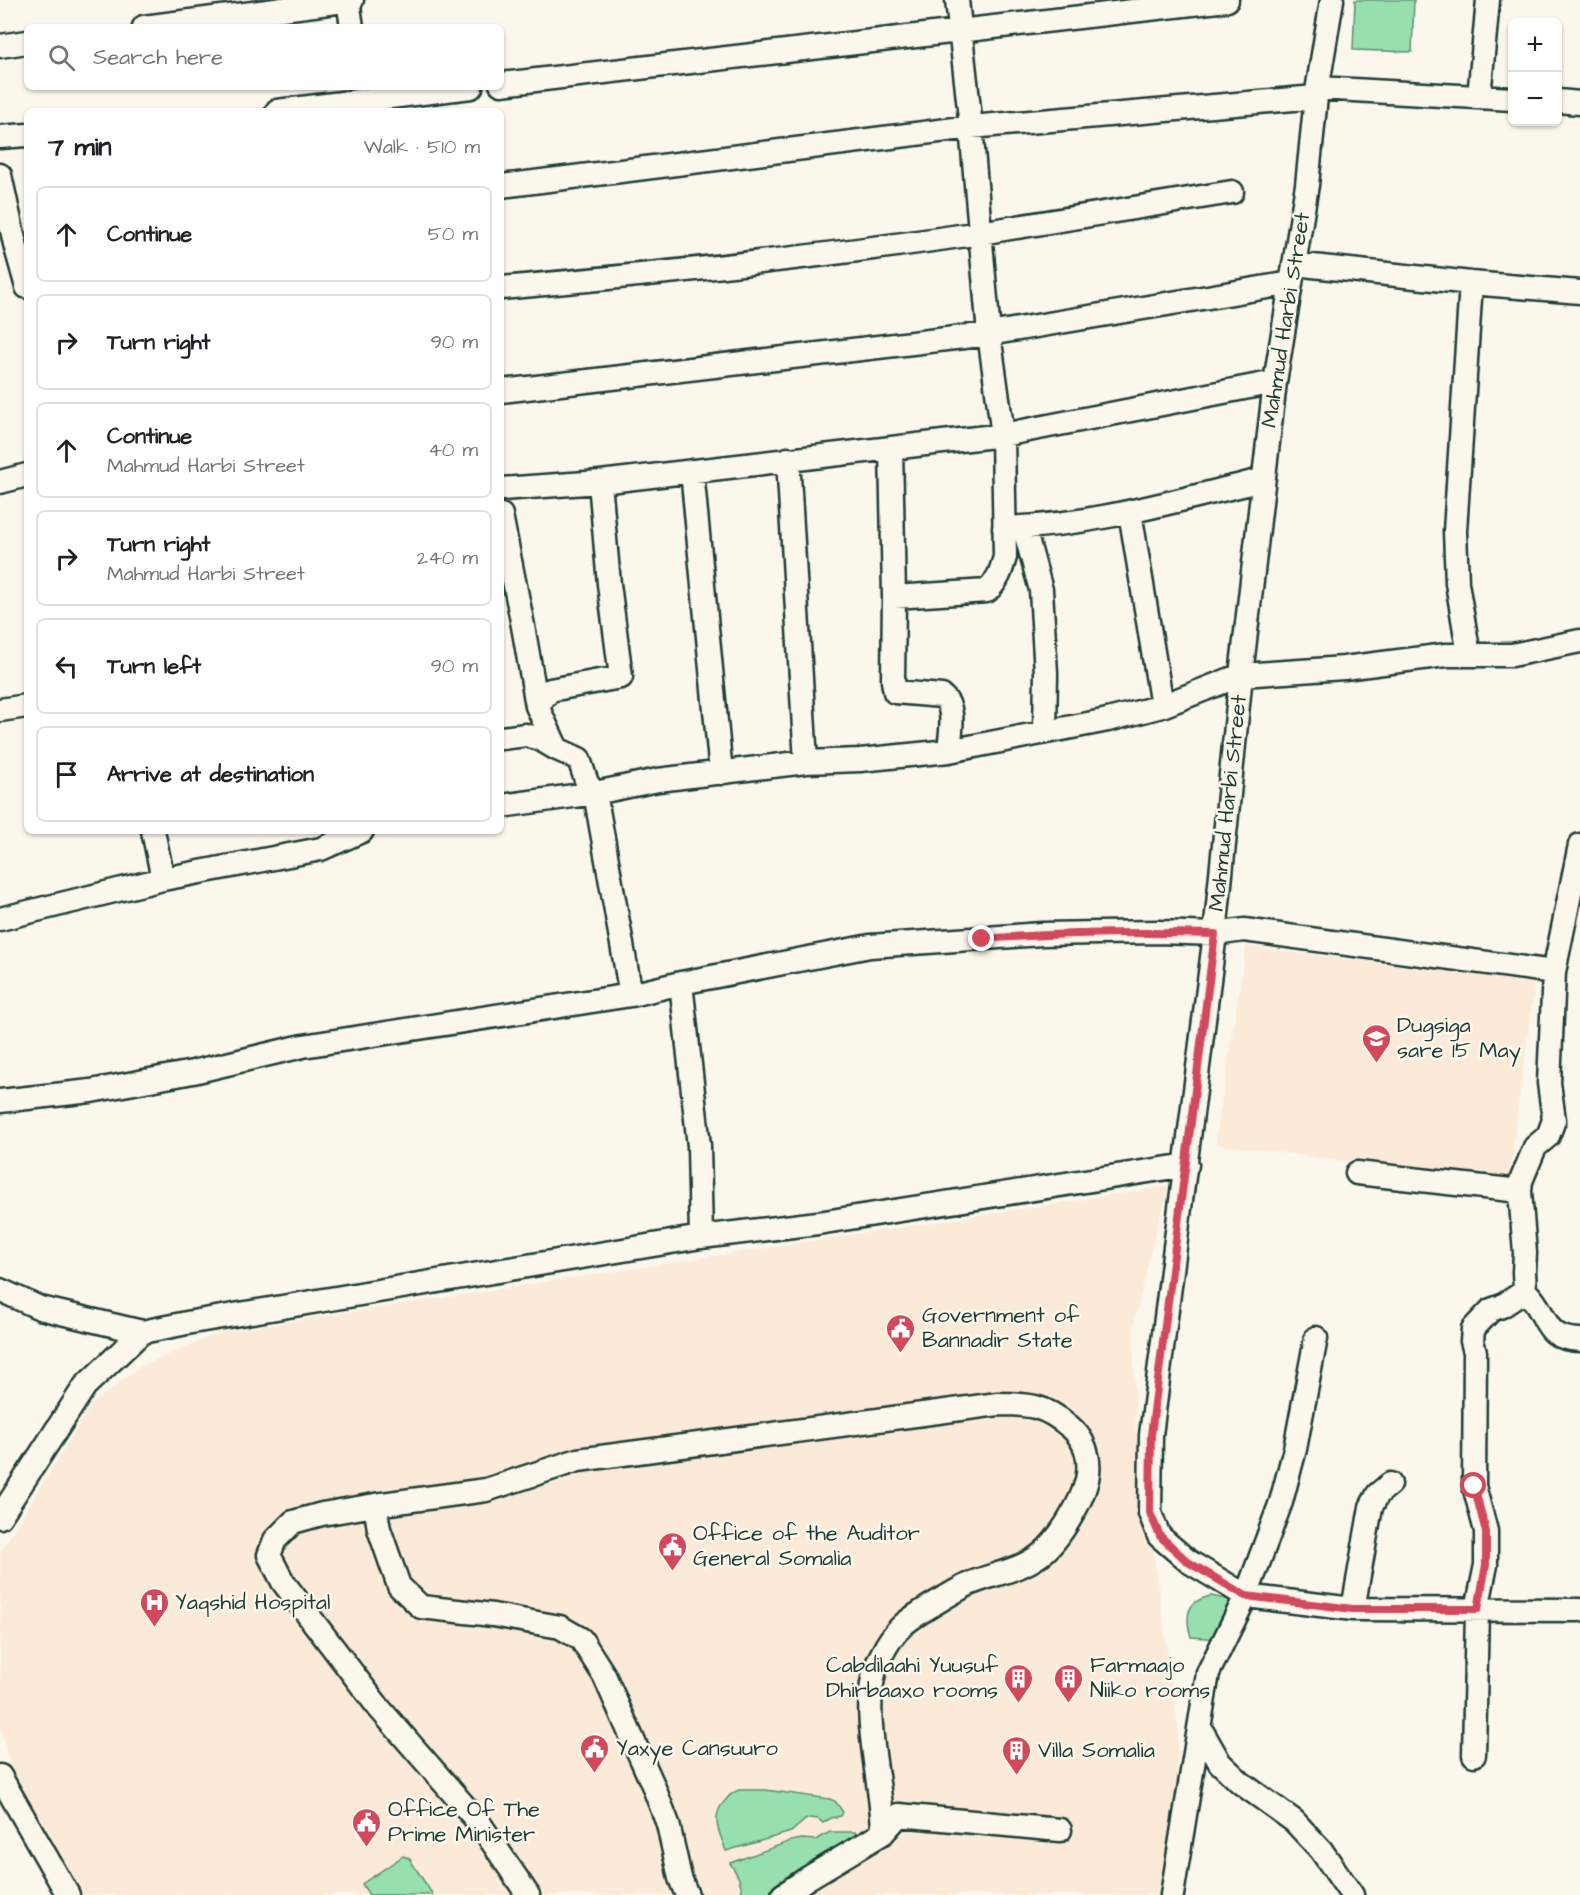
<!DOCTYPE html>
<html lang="en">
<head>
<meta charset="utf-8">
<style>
  :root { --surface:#fff; --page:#f2f2f2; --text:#202124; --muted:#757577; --line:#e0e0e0 }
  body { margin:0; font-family:"Architects Daughter",sans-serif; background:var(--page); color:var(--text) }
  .controls { position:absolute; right:18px; top:18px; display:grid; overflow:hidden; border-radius:9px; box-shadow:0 2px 4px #0004 }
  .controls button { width:54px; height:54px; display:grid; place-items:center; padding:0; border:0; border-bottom:2px solid var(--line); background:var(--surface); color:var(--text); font:30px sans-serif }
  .stop { position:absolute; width:18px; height:18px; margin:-14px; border:4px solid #d1495b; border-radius:50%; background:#fff }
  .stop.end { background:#d1495b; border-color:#fff; box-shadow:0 2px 6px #0008 }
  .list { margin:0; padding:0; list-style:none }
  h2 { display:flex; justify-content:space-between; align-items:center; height:78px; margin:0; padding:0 24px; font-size:26px }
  h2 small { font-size:20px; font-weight:400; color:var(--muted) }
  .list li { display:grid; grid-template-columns:39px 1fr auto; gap:18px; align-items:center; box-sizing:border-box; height:96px; margin:0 12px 12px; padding:0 12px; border:2px solid var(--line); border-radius:9px }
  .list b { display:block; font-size:22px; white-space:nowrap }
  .list p { margin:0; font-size:20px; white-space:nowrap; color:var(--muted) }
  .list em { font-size:20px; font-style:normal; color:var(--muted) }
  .icon { flex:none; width:33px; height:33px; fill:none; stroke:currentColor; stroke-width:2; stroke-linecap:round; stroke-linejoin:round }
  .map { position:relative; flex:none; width:1580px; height:1895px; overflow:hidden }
  .search { position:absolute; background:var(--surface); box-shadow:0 2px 4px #0004; left:24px; top:24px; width:480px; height:66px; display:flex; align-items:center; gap:15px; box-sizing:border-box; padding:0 21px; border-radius:9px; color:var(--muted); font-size:22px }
  .panel { position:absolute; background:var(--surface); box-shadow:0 2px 4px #0004; left:24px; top:108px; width:480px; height:726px; border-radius:9px }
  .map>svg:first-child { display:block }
  .built { fill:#fcead9; fill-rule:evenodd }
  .green { fill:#97e0ae; stroke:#5b8e71; stroke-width:1.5 }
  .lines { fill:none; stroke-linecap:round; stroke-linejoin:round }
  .minor-casing { stroke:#1f3d34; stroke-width:27 }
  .minor { stroke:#fbf7ec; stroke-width:22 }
  .route { stroke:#d1495b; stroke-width:8 }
  .labels { text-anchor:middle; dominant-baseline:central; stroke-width:5; stroke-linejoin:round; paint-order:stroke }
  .street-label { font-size:22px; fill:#1f3d34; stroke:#fbf7ec }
  .poi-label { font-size:22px; fill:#1f3d34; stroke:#fbf7ec; text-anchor:start }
</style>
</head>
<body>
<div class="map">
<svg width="1580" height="1895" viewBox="0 0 1580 1895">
  <rect width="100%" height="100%" fill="#fbf7ec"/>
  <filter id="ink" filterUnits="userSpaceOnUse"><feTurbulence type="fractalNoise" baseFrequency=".0167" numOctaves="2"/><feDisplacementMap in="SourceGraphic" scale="12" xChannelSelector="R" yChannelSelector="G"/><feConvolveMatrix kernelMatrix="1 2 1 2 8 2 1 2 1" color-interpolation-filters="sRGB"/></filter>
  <g filter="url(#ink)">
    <path class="built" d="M1246,946L1535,983L1508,1182L1215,1144Z
      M1169,1186L1153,1242L1133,1328L1136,1431L1178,1726L1176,1834L1163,1895H770L835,1850L855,1832H830L816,1840L802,1839L730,1863L740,1878L742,1884V1895H82L13,1779L0,1725V1552L91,1405L139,1367L221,1332ZM739,1790H766L812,1795L837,1817L825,1821L810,1818L805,1820Z"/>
    <path class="green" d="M1355,0H1414L1412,52L1353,50Z
      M1211,1596L1232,1600L1221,1639L1191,1637C1185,1616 1186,1601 1211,1596Z
      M739,1790H766L830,1799L835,1801L843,1812L841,1816L831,1818L823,1823L818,1819L810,1818L805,1820L791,1832L726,1851C720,1833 710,1818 724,1802C728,1797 732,1792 739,1790Z
      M830,1832H855L857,1837L835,1850L770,1895H742C742,1882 737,1874 730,1863L791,1841L802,1839L816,1840Z
      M403,1856L409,1858L433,1895H369L362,1884Z"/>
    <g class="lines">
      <defs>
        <path id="minor" d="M348,0L352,27
          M1332,0L1316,97L1307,185L1275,382L1241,675L1215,934L1151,1435L1150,1513L1159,1536L1188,1561L1246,1596L1353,1609L1580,1610
          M144,27L352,0
          M0,46L27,42
          M501,84L1227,0
          M1318,88L1512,99
          M1479,97L1488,0
          M1558,101L1580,103
          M277,111L471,87
          M0,137L27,135
          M0,175L15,244L27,287
          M501,186L971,127L1316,97
          M1294,264L1471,283L1580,292
          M501,288C661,274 821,257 980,233C1064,220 1148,206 1232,192
          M501,391L989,334L1291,283
          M891,448L894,597L893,681L895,692L942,696C957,708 950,734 949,751
          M788,459L806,762
          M692,471L721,773
          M0,482L27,475
          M501,489L600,482L1003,435L1275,382
          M1130,512L1162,706
          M501,515L523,626L537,706
          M1004,528C1092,526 1178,500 1262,480
          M1024,528L1041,590L1046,673L1045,732
          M894,597L987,591C998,581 1001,571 1005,557L1003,435L989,334L971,127L957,0
          M1469,655L1457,583L1455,531L1471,283
          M0,710L27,706
          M501,738L526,735L540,739L557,749L579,759L587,783L595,793L631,995
          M557,749L537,706L550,690L621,677L609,584L600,482
          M501,806L595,793L658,780L806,762L860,760L949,751L1108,720L1162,706L1241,675L1344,668L1446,655H1512L1580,641
          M153,831L163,879
          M0,919L163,879L321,849L362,831
          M1554,972L1580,845
          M681,983L699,1146L701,1237
          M0,1101L91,1091L193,1072L303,1046L631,995L681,983L870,946L1042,934L1158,932L1215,934L1244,930L1554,972L1549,1083L1554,1120L1548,1136L1535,1147L1521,1181L1520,1191L1525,1253L1524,1272L1525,1291L1502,1306L1491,1310L1473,1329L1472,1341L1475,1352L1474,1486L1486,1531V1565L1477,1609L1474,1755
          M1357,1173L1520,1191
          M0,1290L40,1308L142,1332L192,1322L701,1237L818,1223L1187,1165
          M1525,1291C1550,1313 1540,1339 1580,1340
          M375,1505L379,1529L399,1586L421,1607L493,1615L560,1627L581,1639L604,1675L653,1785L668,1824L680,1878L687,1895
          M0,1517L85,1386L142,1332
          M1353,1609L1371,1507L1378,1494L1390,1484
          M1200,1728L1220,1763L1241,1783L1294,1821L1321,1850L1352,1895
          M0,1776L68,1895
          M883,1833L899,1815L1060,1830
          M528,1895L480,1824L379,1708L283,1582L269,1555L275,1540L293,1522L322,1514L375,1505L486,1490L578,1460L998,1404C1029,1404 1044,1405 1069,1426C1084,1438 1090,1456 1088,1474C1085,1498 1059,1541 1040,1555C1019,1571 992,1574 969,1584C955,1591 914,1615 903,1625C894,1633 887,1644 882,1654C855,1700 883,1782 883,1833L808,1878L783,1895
          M1172,1895L1208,1673L1246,1596L1281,1502L1295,1449L1316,1338"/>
      </defs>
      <use href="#minor" class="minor-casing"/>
      <use href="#minor" class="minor"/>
    </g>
  </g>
  <g class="lines" filter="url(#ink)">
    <path class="route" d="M982,939C1060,933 1138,932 1215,934L1151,1435L1150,1513L1160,1536L1188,1562L1246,1596L1353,1609H1478L1486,1565V1532L1474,1486"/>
  </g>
  <defs>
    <symbol id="school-pin" viewBox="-11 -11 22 30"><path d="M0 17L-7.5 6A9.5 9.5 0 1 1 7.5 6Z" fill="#d1495b" stroke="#fbf7ec"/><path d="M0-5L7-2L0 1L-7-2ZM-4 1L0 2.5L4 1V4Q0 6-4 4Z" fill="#fff"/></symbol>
    <symbol id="civic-pin" viewBox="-11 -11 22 30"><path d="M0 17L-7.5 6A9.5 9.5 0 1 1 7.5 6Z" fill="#d1495b" stroke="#fbf7ec"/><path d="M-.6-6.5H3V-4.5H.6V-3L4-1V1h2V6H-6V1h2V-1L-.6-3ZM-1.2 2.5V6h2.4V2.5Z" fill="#fff"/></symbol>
    <symbol id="hospital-pin" viewBox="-11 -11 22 30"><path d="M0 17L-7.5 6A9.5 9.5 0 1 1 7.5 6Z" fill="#d1495b" stroke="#fbf7ec"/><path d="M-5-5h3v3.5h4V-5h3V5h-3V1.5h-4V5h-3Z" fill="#fff"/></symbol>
    <symbol id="building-pin" viewBox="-11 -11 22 30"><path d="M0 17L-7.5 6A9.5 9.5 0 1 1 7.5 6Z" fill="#d1495b" stroke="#fbf7ec"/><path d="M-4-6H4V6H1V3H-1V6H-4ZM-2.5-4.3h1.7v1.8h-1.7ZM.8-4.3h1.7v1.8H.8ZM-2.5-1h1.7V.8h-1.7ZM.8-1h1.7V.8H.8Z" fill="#fff"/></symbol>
  </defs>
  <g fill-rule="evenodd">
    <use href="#school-pin" x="1360" y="1022" width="33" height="45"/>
    <use href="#civic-pin" x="884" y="1312" width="33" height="45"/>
    <use href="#civic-pin" x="656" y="1530" width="33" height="45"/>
    <use href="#hospital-pin" x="138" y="1586" width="33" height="45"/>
    <use href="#building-pin" x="1002" y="1662" width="33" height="45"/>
    <use href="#building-pin" x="1052" y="1662" width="33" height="45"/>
    <use href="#civic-pin" x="578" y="1732" width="33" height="45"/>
    <use href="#building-pin" x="1000" y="1734" width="33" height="45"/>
    <use href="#civic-pin" x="350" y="1806" width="33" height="45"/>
  </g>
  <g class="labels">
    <g class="street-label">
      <text transform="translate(1286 320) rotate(-81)">Mahmud Harbi Street</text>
      <text transform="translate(1228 803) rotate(-84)">Mahmud Harbi Street</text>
    </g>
    <g class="poi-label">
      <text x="1397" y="1025">Dugsiga<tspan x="1397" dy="25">sare 15 May</tspan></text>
      <text x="922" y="1315">Government of<tspan x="922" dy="25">Bannadir State</tspan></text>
      <text x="693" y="1533">Office of the Auditor<tspan x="693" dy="25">General Somalia</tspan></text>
      <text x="175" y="1602">Yaqshid Hospital</text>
      <text x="998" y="1665" text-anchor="end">Cabdilaahi Yuusuf<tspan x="998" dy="25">Dhirbaaxo rooms</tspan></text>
      <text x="1090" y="1665">Farmaajo<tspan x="1090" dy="25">Niiko rooms</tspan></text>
      <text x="616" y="1748">Yaxye Cansuuro</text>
      <text x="1038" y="1750">Villa Somalia</text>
      <text x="388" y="1809">Office Of The<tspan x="388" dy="25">Prime Minister</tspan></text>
    </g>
  </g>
</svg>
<div class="controls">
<button>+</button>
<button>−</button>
</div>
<div class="stop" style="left:1474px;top:1486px"></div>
<div class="stop end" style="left:982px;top:939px"></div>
<div class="search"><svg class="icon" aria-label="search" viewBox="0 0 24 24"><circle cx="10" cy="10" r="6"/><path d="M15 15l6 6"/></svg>Search here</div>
<section class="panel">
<h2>7 min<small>Walk · 510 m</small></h2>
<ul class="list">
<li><svg class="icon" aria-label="ahead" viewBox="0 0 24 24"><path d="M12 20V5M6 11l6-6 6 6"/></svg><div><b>Continue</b></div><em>50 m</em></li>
<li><svg class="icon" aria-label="right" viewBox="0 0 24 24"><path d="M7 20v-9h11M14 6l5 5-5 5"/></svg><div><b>Turn right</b></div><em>90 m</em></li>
<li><svg class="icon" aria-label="ahead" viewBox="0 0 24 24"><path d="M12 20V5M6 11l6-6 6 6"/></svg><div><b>Continue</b><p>Mahmud Harbi Street</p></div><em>40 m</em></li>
<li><svg class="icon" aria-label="right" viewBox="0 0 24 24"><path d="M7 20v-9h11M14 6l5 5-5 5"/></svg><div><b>Turn right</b><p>Mahmud Harbi Street</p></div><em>240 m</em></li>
<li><svg class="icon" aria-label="left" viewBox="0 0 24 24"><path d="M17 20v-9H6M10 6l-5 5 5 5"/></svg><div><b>Turn left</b></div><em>90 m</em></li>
<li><svg class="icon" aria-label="arrive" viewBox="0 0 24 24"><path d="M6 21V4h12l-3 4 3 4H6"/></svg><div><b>Arrive at destination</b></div></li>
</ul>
</section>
</div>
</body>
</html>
